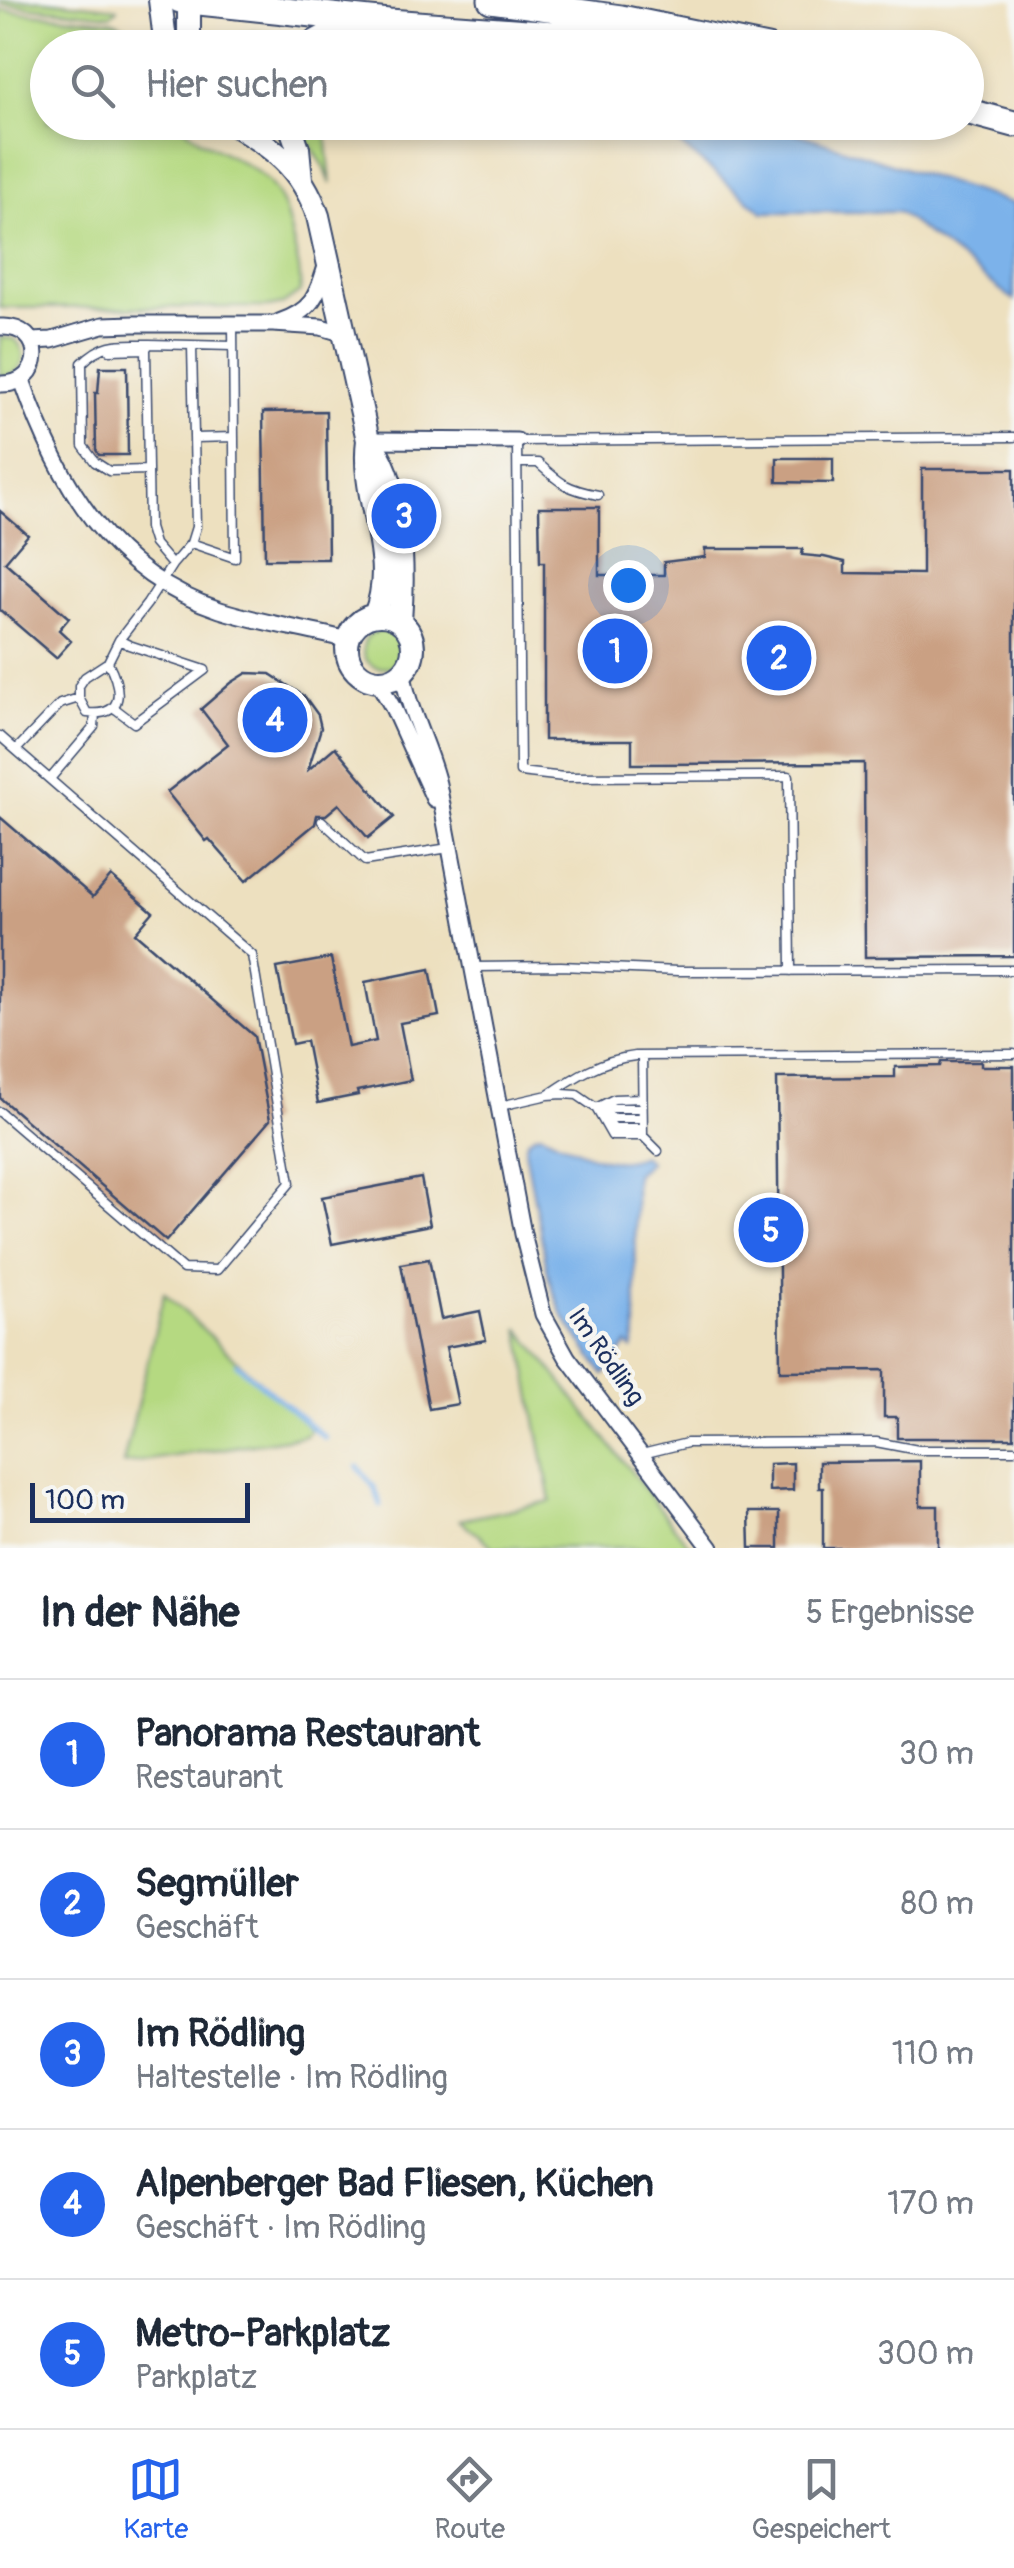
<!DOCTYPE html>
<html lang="de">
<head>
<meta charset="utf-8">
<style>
  :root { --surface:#fff; --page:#f2f2f3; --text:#1f2937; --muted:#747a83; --line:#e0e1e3; --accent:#2563eb }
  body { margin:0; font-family:Pangolin,sans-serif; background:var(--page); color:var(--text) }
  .scale { position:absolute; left:30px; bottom:25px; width:220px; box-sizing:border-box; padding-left:10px; border:5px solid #1b2f5e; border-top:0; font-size:28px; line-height:35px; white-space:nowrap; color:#1b2f5e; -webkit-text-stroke:8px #f6f6f2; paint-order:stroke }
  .you { position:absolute; left:628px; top:585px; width:35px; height:35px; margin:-25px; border:8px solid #fff; border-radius:50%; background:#1a73e8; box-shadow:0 0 0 15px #1a73e833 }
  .badge { display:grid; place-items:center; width:65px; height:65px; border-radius:50%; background:var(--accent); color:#fff; font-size:32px; font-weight:700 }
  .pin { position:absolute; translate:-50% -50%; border:5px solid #fff; box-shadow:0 2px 10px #0006 }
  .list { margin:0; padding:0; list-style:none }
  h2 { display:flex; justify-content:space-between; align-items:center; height:130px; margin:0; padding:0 40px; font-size:42px }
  h2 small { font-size:32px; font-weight:400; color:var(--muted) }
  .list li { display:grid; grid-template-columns:65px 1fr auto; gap:30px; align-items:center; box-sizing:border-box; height:150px; padding:0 40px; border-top:2px solid var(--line) }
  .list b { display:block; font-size:38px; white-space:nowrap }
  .list p { margin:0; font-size:32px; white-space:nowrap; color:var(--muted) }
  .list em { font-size:32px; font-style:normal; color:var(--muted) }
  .icon { flex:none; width:55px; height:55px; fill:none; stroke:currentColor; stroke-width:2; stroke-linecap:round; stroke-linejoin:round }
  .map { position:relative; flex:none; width:1014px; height:1548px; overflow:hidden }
  .search { position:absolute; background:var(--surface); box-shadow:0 5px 15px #0003; left:30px; right:30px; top:30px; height:110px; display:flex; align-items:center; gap:25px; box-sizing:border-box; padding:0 35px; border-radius:55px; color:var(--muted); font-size:38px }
  .sheet { height:880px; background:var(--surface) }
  nav { display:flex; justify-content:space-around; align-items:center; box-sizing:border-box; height:140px; border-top:2px solid var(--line); background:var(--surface); font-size:28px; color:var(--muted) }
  nav a { display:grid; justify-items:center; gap:5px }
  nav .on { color:var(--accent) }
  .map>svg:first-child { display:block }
  .green { fill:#b5d981; stroke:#688470; stroke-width:2.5 }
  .water { fill:#7bb2ea; stroke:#4b70a4; stroke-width:2.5 }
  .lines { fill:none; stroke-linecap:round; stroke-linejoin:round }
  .stream { stroke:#7bb2ea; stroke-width:5 }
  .building { fill:#caa083 }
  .lane-casing { stroke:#3a4a6d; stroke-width:11 }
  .street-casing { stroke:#3a4a6d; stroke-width:19 }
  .secondary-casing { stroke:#3a4a6d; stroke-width:26 }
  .primary-casing { stroke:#3a4a6d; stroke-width:29 }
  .lane { stroke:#fff; stroke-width:8 }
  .street { stroke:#fff; stroke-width:15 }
  .secondary { stroke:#fff; stroke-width:22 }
  .primary { stroke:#fff; stroke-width:25 }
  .labels { text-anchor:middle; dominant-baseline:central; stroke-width:9; stroke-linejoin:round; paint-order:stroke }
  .street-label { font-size:25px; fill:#1b2f5e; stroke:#f6f6f2 }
</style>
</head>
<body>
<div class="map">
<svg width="1014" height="1548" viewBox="0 0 1014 1548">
  <rect width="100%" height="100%" fill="#f6f6f2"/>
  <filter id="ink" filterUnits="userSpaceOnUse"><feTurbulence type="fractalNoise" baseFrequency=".01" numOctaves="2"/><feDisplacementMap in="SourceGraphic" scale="20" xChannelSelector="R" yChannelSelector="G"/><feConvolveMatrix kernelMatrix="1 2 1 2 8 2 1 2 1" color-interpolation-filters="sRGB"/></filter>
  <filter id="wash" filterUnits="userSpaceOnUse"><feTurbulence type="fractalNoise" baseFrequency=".0048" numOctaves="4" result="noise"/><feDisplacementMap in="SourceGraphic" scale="40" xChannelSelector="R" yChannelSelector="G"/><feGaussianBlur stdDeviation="2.25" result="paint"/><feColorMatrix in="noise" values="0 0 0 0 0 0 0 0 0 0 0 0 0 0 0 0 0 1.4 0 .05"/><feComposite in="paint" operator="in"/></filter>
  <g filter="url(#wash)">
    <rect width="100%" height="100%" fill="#ede0bf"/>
    <path class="green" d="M0,0H43L117,8V10L111,15L0,4Z
      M0,10L113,21L130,29L142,47L48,48V122L180,123C205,150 251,159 272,186C283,200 288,219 292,237C296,255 302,274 300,292L283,304L269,307L0,308Z
      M253,32L292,36L301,42L295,47L199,48V37L202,35L233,36Z
      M296,123H325L331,184L324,166Z
      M0,337L15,339C31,356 23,376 0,376Z
      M363 649a19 19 0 1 1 38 0a19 19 0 1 1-38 0Z
      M164,1293L311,1429L305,1436L123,1464Z
      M519,1328L691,1548H494L460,1520L551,1501Z"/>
    <path class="water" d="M654,123H765L1014,204V300L898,212H763Z
      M540,1133C572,1146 607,1172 642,1155L649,1162L635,1174L636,1334L632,1349L627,1344L604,1375L563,1316L549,1279L525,1150C526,1140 530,1136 540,1133Z"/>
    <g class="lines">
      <path class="stream" d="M237,1364L325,1438
        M358,1467L374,1487L381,1505"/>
    </g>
    <g id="blocks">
      <path class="building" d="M100,367H127L128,455H99L96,450L95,393H98Z
        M326,411L328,559H265L263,412Z
        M777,458H833V483L777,482Z
        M922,469H1014V956L865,957L864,763L632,764V740H544V562H540L539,507H599V575H664V562L705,557V549H803L802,555L824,557L845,562V573L922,574Z
        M0,511L28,535L5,562L69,618L59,630L71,641L56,658L0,610Z
        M247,673L270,674L305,697L318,715L321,728L308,770L335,747L394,817L368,838L339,804L326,815H317L315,824L246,881L209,839L206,841L167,792L228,744L201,709L231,683Z
        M0,817L93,897L111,876L153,912L135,933L254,1036L270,1120L166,1241L0,1098Z
        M331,958L348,1047L376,1041L365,982L430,969L439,1016L400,1023L411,1080L357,1091L358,1095L318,1103L306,1041L292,1044L277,968Z
        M941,1062H981V1066H1014V1438H897V1417H884V1370L780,1371L777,1078L895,1077V1067L940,1066Z
        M421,1178L430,1225L332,1244L322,1197Z
        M429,1259L441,1319L480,1311L486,1340L446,1347L458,1404L429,1409L401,1264Z
        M920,1461V1506H938V1548H823V1488H819V1462Z
        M793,1463V1490L769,1491V1464Z
        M749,1512H779V1548H750Z"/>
    </g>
  </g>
  <g filter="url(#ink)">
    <use href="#blocks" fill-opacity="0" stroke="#3a4a6d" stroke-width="2.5"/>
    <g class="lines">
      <defs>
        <path id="lane" d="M192,346L196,527L191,543L172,565L154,544L149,528L146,349L149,344L233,346
          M110,350L146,349
          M195,438L234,437
          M518,463H538C561,484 567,489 598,495
          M148,470L109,471L95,462L83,446L82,363C104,341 119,344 149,344
          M191,543L235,558L233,324
          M108,662C121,687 127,717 87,713L79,698V686L85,677L108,662L119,640L147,604L172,565
          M113,707L134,723L205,670L129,645L119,640
          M0,736L16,750L60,704L79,698
          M50,779L94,727L95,714
          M322,821L365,861L449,848
          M474,967L561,966L678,971L1014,970
          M791,971L789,776L564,777L520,772L517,441L1014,437
          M642,1056L643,1136
          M548,1095C576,1076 601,1060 635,1056L1014,1054
          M500,1106L548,1095L563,1094L577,1095L596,1108L614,1099L642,1098
          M596,1108L612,1136H643L658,1151
          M596,1108L614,1118H642
          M601,1108H642
          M0,1112L183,1269L217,1270L290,1183L252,955L16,750
          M606,1119L614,1128H643
          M642,1454L687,1443L876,1442L918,1450H1014"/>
        <path id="street" d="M279,322C314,310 317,295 327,263
          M0,327C47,324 46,386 0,384
          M32,341L52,340L103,325L134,324H273L321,327L338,332L347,339
          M22,380C58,482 109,574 220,610C261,623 305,629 348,640
          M368,440L517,441
          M403,673C408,711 429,746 438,784L523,1234L543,1314L567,1357L711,1548
          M378,682L393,708L434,799"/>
        <path id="secondary" d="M160,0L166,48
          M189,0V48
          M303,48L329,34L370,25
          M230,122C274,149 301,166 318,216L368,440C360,499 399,558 375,615
          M289,122L298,148L301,179
          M368,440C403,479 404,571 400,621
          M347 648a33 33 0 1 1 66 0a33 33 0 1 1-66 0Z"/>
        <path id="primary" d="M180,0L389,22L609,38L693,48
          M491,0L621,18L767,48
          M966,111L1014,124"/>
      </defs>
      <use href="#lane" class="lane-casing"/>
      <use href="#street" class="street-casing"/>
      <use href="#secondary" class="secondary-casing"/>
      <use href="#primary" class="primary-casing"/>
      <use href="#lane" class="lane"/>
      <use href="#street" class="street"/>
      <use href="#secondary" class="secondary"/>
      <use href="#primary" class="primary"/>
    </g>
  </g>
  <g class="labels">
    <g class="street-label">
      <text transform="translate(606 1357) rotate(55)">Im Rödling</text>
    </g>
  </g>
</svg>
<div class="scale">100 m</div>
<div class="you"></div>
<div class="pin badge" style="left:615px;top:651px">1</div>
<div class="pin badge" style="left:779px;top:658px">2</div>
<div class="pin badge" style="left:404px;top:516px">3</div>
<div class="pin badge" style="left:275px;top:720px">4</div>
<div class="pin badge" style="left:771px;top:1230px">5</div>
<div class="search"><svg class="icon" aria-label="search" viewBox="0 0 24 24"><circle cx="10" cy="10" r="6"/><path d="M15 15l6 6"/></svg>Hier suchen</div>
</div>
<section class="sheet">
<h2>In der Nähe<small>5 Ergebnisse</small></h2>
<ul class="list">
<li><span class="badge">1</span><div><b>Panorama Restaurant</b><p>Restaurant</p></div><em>30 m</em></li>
<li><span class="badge">2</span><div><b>Segmüller</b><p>Geschäft</p></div><em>80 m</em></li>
<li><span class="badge">3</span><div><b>Im Rödling</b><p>Haltestelle · Im Rödling</p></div><em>110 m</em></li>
<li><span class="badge">4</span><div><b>Alpenberger Bad Fliesen, Küchen</b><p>Geschäft · Im Rödling</p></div><em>170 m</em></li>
<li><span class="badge">5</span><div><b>Metro-Parkplatz</b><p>Parkplatz</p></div><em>300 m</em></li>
</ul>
</section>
<nav>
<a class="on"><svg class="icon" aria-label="map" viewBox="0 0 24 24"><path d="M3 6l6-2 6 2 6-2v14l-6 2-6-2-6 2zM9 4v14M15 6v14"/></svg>Karte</a>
<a><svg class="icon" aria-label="directions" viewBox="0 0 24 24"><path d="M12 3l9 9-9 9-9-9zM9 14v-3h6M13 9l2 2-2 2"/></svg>Route</a>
<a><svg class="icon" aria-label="saved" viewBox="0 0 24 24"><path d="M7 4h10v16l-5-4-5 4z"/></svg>Gespeichert</a>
</nav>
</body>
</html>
